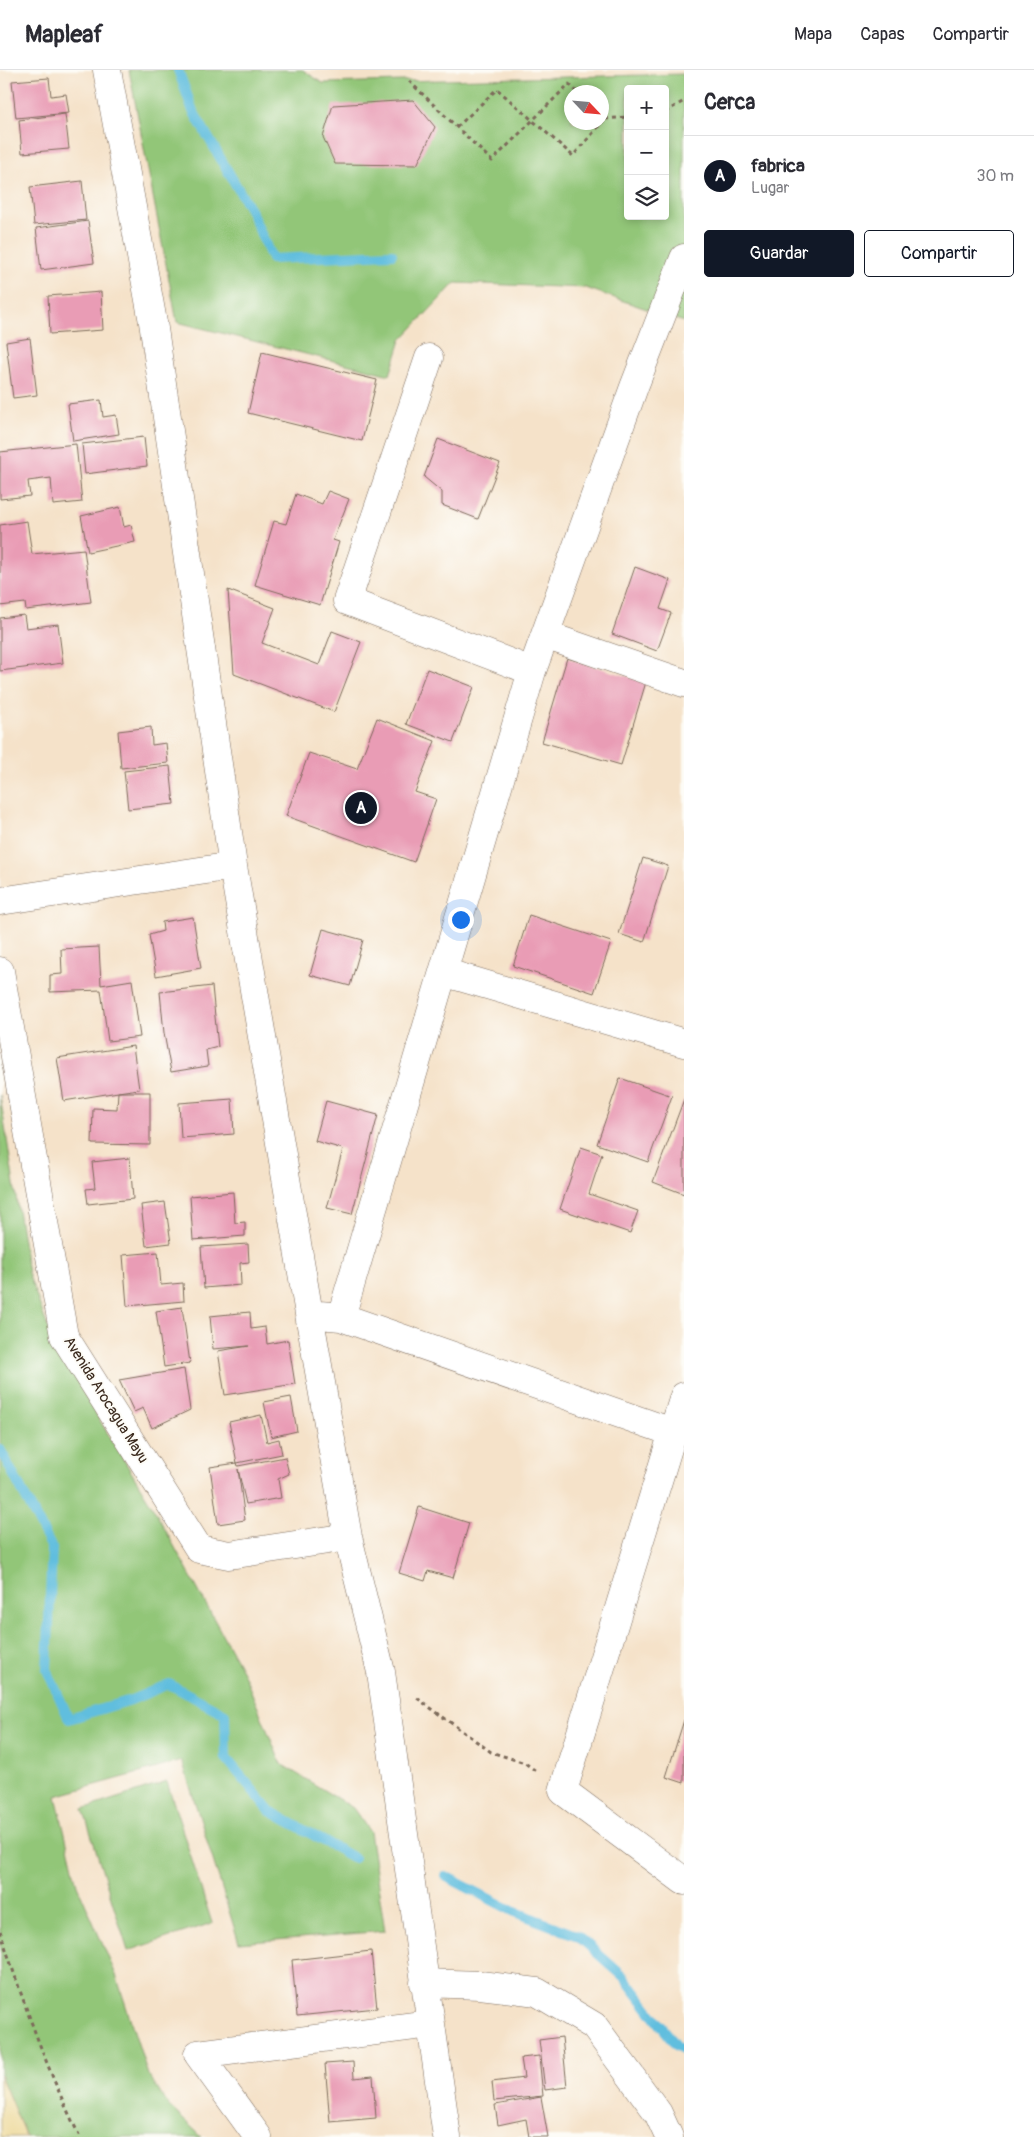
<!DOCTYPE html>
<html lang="es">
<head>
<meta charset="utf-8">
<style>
  :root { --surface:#fff; --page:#f2f2f3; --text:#2b2b33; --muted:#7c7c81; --line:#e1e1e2; --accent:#111827 }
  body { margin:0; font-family:Pangolin,sans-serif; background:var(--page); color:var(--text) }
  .controls { position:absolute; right:15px; top:15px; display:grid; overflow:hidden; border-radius:5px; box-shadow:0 2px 8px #0003 }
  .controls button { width:45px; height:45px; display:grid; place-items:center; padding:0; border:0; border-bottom:1px solid var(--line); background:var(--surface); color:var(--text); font:25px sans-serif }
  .compass { position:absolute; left:564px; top:15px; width:45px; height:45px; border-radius:50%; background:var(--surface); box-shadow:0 2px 8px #0003; rotate:116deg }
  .you { position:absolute; left:460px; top:849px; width:18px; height:18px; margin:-12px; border:4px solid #fff; border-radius:50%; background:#1a73e8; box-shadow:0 0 0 8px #1a73e833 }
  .badge { display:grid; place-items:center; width:32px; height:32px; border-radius:50%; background:var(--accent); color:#fff; font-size:16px; font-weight:700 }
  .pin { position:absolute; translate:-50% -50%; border:2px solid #fff; box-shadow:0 1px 5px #0006 }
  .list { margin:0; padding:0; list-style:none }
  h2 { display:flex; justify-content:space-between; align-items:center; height:65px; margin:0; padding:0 20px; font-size:21px }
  h2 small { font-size:16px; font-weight:400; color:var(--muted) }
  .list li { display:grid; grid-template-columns:32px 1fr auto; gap:15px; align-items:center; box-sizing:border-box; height:80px; padding:0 20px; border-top:1px solid var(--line) }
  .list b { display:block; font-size:19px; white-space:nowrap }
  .list p { margin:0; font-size:16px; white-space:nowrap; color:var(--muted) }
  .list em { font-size:16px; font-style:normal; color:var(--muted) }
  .actions { display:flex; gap:10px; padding:15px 20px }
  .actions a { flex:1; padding:11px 0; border:1px solid var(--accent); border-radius:5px; text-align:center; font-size:18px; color:var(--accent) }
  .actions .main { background:var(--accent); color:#fff }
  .icon { flex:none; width:28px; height:28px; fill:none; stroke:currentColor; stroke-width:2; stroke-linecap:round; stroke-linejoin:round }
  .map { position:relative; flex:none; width:684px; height:2067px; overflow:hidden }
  header { display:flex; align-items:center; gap:30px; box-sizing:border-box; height:70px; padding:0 25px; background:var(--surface); border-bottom:1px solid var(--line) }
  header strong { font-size:24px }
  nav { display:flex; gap:28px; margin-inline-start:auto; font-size:18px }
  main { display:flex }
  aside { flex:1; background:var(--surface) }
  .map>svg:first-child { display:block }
  .green { fill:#92c678; stroke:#66784b; fill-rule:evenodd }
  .sand { fill:#eeda9e; stroke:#94825e }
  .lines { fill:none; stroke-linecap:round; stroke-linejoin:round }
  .stream { stroke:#60bede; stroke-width:10 }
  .building { fill:#e99cb5 }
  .minor-casing { stroke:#7c6a5a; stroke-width:29 }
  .path { stroke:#7c6a5a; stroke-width:3; stroke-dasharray:4 4; stroke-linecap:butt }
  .minor { stroke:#fff; stroke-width:28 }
  .labels { text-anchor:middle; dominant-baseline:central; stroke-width:4; stroke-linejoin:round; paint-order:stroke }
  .street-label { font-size:15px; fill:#3b2a1e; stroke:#fdfcf7 }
</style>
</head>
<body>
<header>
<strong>Mapleaf</strong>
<nav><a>Mapa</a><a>Capas</a><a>Compartir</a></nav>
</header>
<main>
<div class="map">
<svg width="684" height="2067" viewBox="0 0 684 2067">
  <rect width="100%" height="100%" fill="#fdfcf7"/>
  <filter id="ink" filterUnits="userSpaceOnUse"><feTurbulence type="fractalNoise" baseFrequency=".02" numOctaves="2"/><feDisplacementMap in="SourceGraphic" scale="10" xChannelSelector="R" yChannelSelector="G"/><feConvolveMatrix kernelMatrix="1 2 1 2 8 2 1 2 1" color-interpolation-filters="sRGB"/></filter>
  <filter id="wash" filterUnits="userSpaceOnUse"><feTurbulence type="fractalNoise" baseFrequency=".0096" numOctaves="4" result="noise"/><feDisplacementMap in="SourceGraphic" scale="20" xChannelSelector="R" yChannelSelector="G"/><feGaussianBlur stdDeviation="1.12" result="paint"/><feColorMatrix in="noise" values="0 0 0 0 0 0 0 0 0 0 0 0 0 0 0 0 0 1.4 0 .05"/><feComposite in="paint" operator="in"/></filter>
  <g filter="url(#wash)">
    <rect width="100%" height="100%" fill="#f5e2c9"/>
    <path class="green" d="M129,0H303L322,13L684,4V252L586,218L455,213L401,270L390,305L177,252ZM628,19H665V146H628ZM572,22H602V52H572Z
      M0,1025L28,1203L53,1271L79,1311L94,1341L155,1441L244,1604L281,1694L353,1738L370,1762L385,1861L239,1873L182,1691L56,1726L77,1815L116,1905L148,2005L169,2036L202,2067H26L0,2005Z
      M167,1712L212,1853L128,1881L83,1739Z"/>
    <path class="sand" d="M0,2005L26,2067H0Z"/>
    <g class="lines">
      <path class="stream" d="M178,0L193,41L251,141L272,189L392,184
        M0,1379L52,1478L47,1600L69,1649L131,1630L169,1614L225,1644L226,1688L270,1741L354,1788
        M445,1806L513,1841L578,1866L624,1907L676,1975L684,1980"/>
    </g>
    <g id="blocks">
      <path class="building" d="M49,8L51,26L66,24L69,43L16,48L12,11Z
        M413,30L435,57L417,95L335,94L323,67L333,35Z
        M65,44L69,79L22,83L19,50Z
        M82,111L86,150L34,155L30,117Z
        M88,151L94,193L41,200L36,158Z
        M101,222L103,260L50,264L48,226Z
        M30,268L37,325L13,328L6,272Z
        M262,282L377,310L362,371L248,343Z
        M101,330L103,347L116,345L119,364L73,371L68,334Z
        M144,367L147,396L85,404L82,374Z
        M438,369L500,393L478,449L442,435V422L424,407Z
        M76,374L82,432L53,435L51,408L28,411L30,426L0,429V382Z
        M328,421L349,429L333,470L339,472L320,535L255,515L274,451L286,454L296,424L322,434Z
        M120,437L124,457L131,455L135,472L88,482L81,446Z
        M27,451L32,484L84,479L91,532L26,540L25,533L0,536V455Z
        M635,497L670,510L660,539L671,543L657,581L612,564Z
        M228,520L275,538L262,573L319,595L332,561L361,572L334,642L234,604Z
        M24,545L26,558L58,554L63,593L0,601V548Z
        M567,588L646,612L621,695L542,672Z
        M427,599L474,617L453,672L406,654Z
        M377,648L435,671L415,722L436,729L414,792L286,746L309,683L357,699Z
        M151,657L152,675L166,673L168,693L121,698L118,661Z
        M170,696L174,734L128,739L124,701Z
        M643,788L668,796L644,872L619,864Z
        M529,845L611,872L594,923L513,896Z
        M193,847L201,898L156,906L149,865L163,861L162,852Z
        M323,859L363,870L350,916L310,905Z
        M99,877L101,915L132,910L140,967L108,971L101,920L50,922V905L62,904L61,879Z
        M212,916L218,977L206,980L208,996L171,1002L164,963L160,922Z
        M133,976L139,1019L118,1022H150V1075L92,1074L93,1038L117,1039L118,1022L64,1031L57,988Z
        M620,1008L672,1026L648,1092L597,1074Z
        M232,1029L234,1064L181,1068L179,1033Z
        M684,1029V1124L653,1112Z
        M326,1031L378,1045L352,1144L327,1138L343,1079L315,1071Z
        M581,1077L602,1084L589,1124L638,1141L630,1163L560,1139Z
        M130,1088L133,1129L88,1134L86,1119L95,1118L92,1092Z
        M233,1122L235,1153L245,1152V1166L193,1170L190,1126Z
        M165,1132L171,1173L146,1176L141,1135Z
        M248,1174L249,1192L240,1193L241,1215L204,1218L201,1177Z
        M158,1182L161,1215L183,1213L184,1231L127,1236L123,1185Z
        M182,1237L190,1293L164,1297L156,1241Z
        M250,1242L251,1259L265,1257L267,1274L288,1270L295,1314L225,1325L218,1281L249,1276L213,1279L210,1246Z
        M184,1299L190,1340L152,1358L143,1338L134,1342L119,1310Z
        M291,1327L297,1361L271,1367L264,1332Z
        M261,1345L267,1372L279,1369L282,1384L237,1393L229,1352Z
        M285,1387L289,1404L278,1409L281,1428L246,1434L238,1399L245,1450L218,1454L210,1397L237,1393L238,1396Z
        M419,1437L469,1453L453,1508L428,1501L425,1511L399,1503Z
        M684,1650V1713L666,1707Z
        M371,1881L377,1938L297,1946L292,1890Z
        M562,1967L567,2017L545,2020L539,1970Z
        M539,1986L543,2026L494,2031L492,2012L524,2008L521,1988Z
        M353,1992L354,2008L373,2006L376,2048L330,2052L325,1994Z
        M541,2027L548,2067H529L526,2049L498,2055L495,2035Z"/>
    </g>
  </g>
  <g filter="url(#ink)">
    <use href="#blocks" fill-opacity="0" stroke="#7c6a5a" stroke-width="1"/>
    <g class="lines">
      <defs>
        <path id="minor" d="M107,0L153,252L233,796L309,1244L348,1467L381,1602L447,2067
          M429,288L347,531L532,601
          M545,565L684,613
          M0,831L233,796
          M0,901L64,1266L199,1479L229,1485L348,1467
          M443,902L684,973
          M309,1244L341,1247L532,601L634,317L684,188
          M341,1247L672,1362
          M684,1326L563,1721L684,1811
          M424,1913L480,1915L537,1922L594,1956L658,2043L669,2067
          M258,2067L198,1984L430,1954"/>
      </defs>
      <use href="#minor" class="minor-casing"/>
      <path class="path" d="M409,11L492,91L569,14L577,22
        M665,42L684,31
        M605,49L628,47
        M457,57L497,19L573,86L605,49L602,46
        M417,1628L491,1682L525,1693L536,1701
        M0,1861C23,1931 47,2001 80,2067"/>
      <use href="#minor" class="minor"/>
    </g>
  </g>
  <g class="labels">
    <g class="street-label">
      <text transform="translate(106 1330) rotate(58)">Avenida Arocagua Mayu</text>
    </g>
  </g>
</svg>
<div class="controls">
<button>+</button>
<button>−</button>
<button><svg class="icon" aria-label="layers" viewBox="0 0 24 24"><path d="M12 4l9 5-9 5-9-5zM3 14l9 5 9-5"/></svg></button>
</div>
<svg class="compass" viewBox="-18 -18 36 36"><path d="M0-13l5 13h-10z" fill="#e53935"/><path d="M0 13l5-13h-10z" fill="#7c7c81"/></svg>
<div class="you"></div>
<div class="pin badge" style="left:361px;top:738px">A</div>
</div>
<aside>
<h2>Cerca<small></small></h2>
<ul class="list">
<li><span class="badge">A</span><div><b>fabrica</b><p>Lugar</p></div><em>30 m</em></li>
</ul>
<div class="actions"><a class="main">Guardar</a><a>Compartir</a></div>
</aside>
</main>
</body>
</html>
